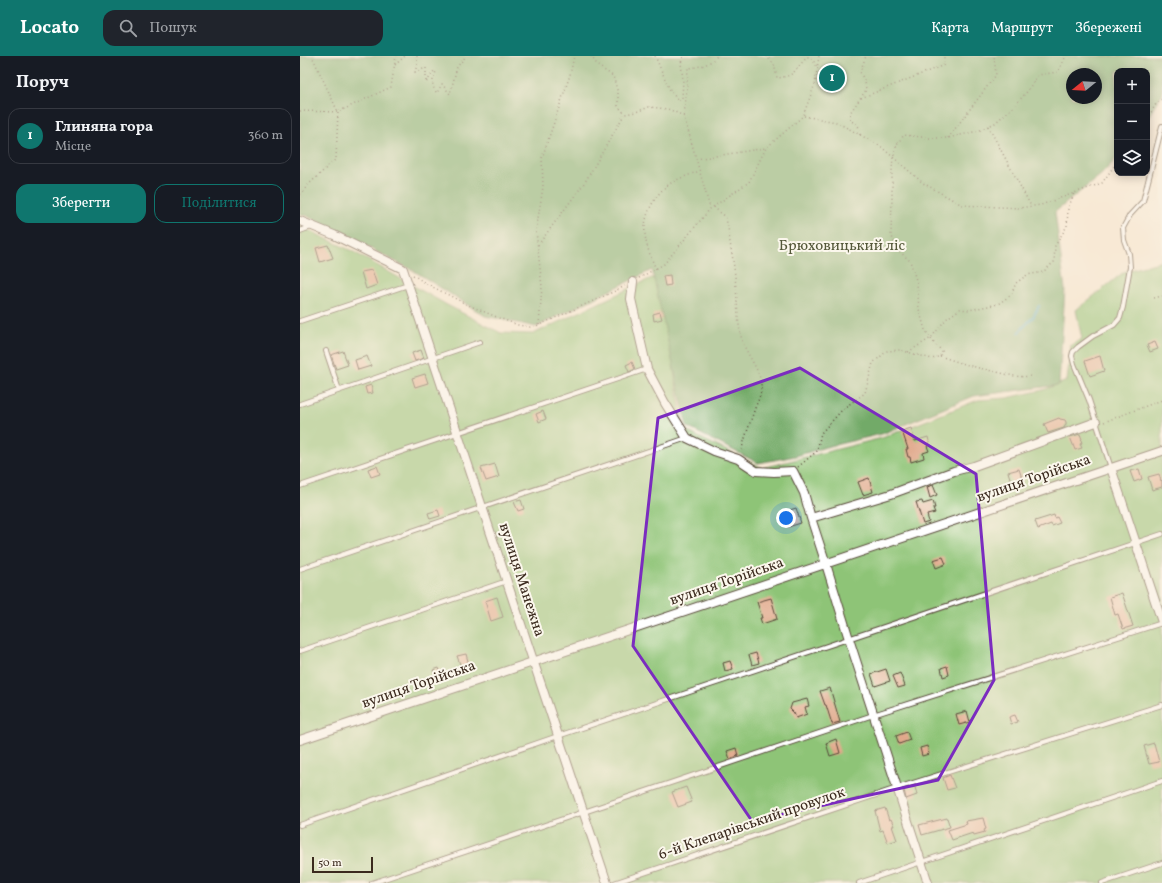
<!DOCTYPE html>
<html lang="uk">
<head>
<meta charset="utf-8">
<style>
  :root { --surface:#171b24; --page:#20242c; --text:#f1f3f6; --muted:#9ea1a6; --line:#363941; --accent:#0f766e }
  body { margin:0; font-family:Vollkorn,serif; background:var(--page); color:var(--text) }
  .controls { position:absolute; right:12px; top:12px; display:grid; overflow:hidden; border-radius:8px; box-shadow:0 2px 10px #0003 }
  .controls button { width:36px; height:36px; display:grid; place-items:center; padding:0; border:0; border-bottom:1px solid var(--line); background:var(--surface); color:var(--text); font:20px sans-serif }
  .compass { position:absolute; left:766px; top:12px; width:36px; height:36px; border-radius:50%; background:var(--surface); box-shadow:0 2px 10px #0003; rotate:252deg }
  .scale { position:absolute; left:12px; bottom:10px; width:61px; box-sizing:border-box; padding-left:4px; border:2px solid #3b2a1e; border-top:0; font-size:11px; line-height:14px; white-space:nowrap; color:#3b2a1e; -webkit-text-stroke:3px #fbf7ec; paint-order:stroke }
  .you { position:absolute; left:486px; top:462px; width:14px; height:14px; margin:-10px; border:3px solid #fff; border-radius:50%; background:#1a73e8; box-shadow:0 0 0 6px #1a73e833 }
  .badge { display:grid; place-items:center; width:26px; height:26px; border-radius:50%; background:var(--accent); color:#fff; font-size:13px; font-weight:700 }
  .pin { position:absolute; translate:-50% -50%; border:2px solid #fff; box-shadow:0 1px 4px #0006 }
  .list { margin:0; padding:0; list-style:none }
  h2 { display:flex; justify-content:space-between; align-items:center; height:52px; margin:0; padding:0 16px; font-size:17px }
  h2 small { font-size:13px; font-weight:400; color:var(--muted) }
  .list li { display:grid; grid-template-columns:26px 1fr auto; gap:12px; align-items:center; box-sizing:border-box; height:56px; margin:0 8px 8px; padding:0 8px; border:1px solid var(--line); border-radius:12px }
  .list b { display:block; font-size:15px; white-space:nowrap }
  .list p { margin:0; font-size:13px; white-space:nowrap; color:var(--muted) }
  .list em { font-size:13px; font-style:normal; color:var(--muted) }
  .actions { display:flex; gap:8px; padding:12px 16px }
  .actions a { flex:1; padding:9px 0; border:1px solid var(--accent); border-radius:12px; text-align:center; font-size:14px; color:var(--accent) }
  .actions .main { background:var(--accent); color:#fff }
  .icon { flex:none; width:22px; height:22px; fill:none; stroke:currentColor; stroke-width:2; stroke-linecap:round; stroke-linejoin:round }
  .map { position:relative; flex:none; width:862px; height:827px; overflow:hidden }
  header { display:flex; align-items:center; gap:24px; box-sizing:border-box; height:56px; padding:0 20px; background:var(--accent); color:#fff }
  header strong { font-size:19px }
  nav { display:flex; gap:22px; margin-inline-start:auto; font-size:14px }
  .search { width:280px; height:36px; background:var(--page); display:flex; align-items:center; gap:10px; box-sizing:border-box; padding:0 14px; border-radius:12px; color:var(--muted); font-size:15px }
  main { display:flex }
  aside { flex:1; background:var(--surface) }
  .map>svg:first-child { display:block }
  .green { fill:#8ec477; stroke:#64774a }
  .forest { fill:#72aa68; stroke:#566a43; fill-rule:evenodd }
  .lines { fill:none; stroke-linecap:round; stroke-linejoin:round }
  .stream { stroke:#44a7c4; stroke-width:2.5 }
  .building { fill:#e0a78a }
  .service-casing { stroke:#574739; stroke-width:6 }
  .minor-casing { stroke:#574739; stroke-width:10 }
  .path { stroke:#574739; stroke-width:1.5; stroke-dasharray:1 3; stroke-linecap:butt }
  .service { stroke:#fff; stroke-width:4 }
  .minor { stroke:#fff; stroke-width:8 }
  .marked { fill:none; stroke:#7b2cbf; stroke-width:3; stroke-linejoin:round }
  .labels { text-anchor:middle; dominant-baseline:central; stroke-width:4; stroke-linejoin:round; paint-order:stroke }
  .park-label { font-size:15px; fill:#545839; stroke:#fbf7ec }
  .street-label { font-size:15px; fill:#3b2a1e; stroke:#fbf7ec }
</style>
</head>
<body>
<header>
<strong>Locato</strong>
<div class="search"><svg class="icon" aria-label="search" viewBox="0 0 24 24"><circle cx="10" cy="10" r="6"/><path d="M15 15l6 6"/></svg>Пошук</div>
<nav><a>Карта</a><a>Маршрут</a><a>Збережені</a></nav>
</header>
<main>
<aside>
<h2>Поруч<small></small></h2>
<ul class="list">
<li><span class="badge">1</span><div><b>Глиняна гора</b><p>Місце</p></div><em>360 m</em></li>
</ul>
<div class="actions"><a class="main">Зберегти</a><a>Поділитися</a></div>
</aside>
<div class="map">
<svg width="862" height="827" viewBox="0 0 862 827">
  <rect width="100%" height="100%" fill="#fbf7ec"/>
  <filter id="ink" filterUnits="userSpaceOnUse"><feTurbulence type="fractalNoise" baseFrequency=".025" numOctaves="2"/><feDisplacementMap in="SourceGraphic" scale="8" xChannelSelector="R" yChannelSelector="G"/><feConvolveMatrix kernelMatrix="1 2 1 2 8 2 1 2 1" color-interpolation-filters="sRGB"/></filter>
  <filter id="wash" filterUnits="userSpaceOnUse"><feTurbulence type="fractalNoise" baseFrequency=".012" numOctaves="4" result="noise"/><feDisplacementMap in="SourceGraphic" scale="16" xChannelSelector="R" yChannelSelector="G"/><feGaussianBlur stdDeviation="0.9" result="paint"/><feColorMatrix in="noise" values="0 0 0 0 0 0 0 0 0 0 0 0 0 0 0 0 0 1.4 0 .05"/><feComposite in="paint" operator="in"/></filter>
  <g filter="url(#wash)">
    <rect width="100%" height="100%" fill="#f8e9d5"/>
    <path class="green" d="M0,170L52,195L147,249L201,277L233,278L358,219L384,374L462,412L582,382L678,344L707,342L743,334L767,325L771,289L782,283L776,254L824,216L862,205V827H0Z"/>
    <path class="forest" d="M0,0H862V38L847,63V15H817V102L802,118L755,156L765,233L759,329L674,340L582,378L526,391L496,400L458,407L387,371L352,214L236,271L185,260L114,215L7,160L0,158ZM772,18H796V42H772Z"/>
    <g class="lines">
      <path class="stream" d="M719,276L733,261L739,250"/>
    </g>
    <g id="blocks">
      <path class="building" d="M28,189L33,202L20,206L16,192Z
        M72,214L77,229L66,233L61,216Z
        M370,219L371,229L365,230L363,220Z
        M360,256L362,263L354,265L353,258Z
        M855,286L858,293L850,296L847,289Z
        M121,294L124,302L115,305L112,297Z
        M43,295L48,309L36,313L31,299Z
        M67,300L71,310L58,314L55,304Z
        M800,300L804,315L790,320L785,305Z
        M332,306L335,313L329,316L326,309Z
        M125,318L128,327L115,331L112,322Z
        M71,329L73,337L67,338L65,331Z
        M243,355L246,363L239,366L236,358Z
        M759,362L760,363L765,364L766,366V368L764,372L748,377L744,368Z
        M611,372L615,385L628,381L630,389L627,390L629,395L623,397L624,402L611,406L610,401H608L606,393H608L602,375Z
        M780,378L782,383L781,384L782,387L780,388L782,392L775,394L770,381Z
        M195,408L199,421L186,425L181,412Z
        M77,410L80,418L71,421L68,413Z
        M719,413L723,425L712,428L708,416Z
        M839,413L842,423L834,426L830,415Z
        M859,418L861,425L862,424V431L852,434L848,421Z
        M569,422L573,436L563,439L558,426Z
        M633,429L637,439L630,442L627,431Z
        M221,444L224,453L218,455L214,446Z
        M622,445L623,448L633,445L635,452H633L635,457L627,459L629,466L623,468L616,446Z
        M496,452L501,467L488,471L484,456Z
        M138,454L140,460L130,463L128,457Z
        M754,459L755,462L757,461L760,467L752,470L751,468L738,473L735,465Z
        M643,501L646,508L636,512L633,504Z
        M822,537L833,570L823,573L818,558L815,559L810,541Z
        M197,541L203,561L191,565L185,545Z
        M471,542L477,563L462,568L460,562H462L457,546Z
        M456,597L459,607L452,609L449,599Z
        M166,598L169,609L161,611L157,600Z
        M430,605L433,613L425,615L423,607Z
        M647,610L649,619L643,621L641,612Z
        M139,612L142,621L136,623L133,614Z
        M586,613L590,625L575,630L571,618Z
        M600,617L605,630L598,632L593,620Z
        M530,632L540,666L532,668L526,649H525L520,635Z
        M507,643L509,650L505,651L507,658L496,662L494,657L490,653L492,647Z
        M667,655L670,666L659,669L656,658Z
        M715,659L718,666L711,668L709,661Z
        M607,676L610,684L599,688L596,680Z
        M536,683L540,697L530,700L526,687Z
        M854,687L859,706L849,708L844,690Z
        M627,690L629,698L622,700L620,692Z
        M436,692L438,700L430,703L427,695Z
        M650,719L655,732L647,734L643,722Z
        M386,731L392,746L378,751L372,736Z
        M615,731L617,739L606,743L604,734Z
        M585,752L589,764L591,763L594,770H592L597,784L588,787L583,774L580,775L575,755Z
        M647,762L650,771L622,779L619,769Z
        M683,762L686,773L684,774L685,776L674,779L673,777L652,784L648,774L667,768L666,765Z"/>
    </g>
  </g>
  <g filter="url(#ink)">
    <use href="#blocks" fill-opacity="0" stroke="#574739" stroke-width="1"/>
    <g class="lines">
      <defs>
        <path id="service" d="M0,175L11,171
          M0,265L108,229
          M26,295L39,334
          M0,348L180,286
          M811,412L789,344L774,308L772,300L773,296L778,291L793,280L814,269L820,262L823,251L830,211L829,198L824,184L823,172L830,159L843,145L862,70
          M0,430L347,313
          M0,513L387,382
          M0,595L207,525
          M0,769L258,680L862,478
          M72,827L573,659L862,567
          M314,827L597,732L862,649
          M559,827L862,725
          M802,827L862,807"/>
        <path id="minor" d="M0,165L34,179L103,213L307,827
          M333,226L331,243L347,313L365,347L387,382L414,395L438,403L456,415L474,416L493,415L504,437L511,462L526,508L549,583L628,827
          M811,412L862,566
          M511,462L591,438L654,415L674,410L796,366
          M0,684L862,395"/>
      </defs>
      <use href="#service" class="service-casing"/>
      <use href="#minor" class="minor-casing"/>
      <path class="path" d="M117,0V9L115,16L126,12V27L134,15L136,16C132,23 131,30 137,37L142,28L150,38L157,11L166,0
        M291,0L298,10L313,20L318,37V50L325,58L336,56L349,51L368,53L384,60L387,31L388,12C400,11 409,9 417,0
        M355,0L369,32L378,45L382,42L383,24L381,7L383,0
        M466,0L474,8L477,22C498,20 494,12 508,1L512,3L518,12
        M95,9L105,0
        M561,42L644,9V0
        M0,55L38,56L12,0
        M384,60L410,152
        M504,60L536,66L579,89L623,127L662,149L719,152L741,149L802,127L817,106
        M847,63L856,48L862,43
        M688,70L731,150
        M560,79C560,71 558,68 551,65L550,57L566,34L565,26L560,16L566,0
        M648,82L696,19L694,0
        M396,103L466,92
        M0,139L8,129L36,103L38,56L91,31L96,0
        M414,151L418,155L425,160C428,169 429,177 430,187C433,202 435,217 436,232C438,251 437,265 442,284C446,298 461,315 461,329C462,338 458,344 455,352C450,367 445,381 441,396
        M238,189L285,126L324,59
        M356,213C351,202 346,190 345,178C343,160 355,137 371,127C379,122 390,119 399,115
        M113,219L127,228L166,248L199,262L218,269L230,271L239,269L313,236L325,230
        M339,222L364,208L410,153L449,126L466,92L503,60L515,28L519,0
        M854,242L862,240
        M239,269L242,231L236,175L243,131L242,102L270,19L274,0
        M608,296L631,282L646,263L660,253L669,254L698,248L711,239L716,227L727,219L743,216L754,206L755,190L767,170L768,153L774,137
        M640,300C660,307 677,312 697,316C709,319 719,322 731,320
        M804,366L862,344
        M498,411L517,395L521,377L544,352L565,337L573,307L587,295L600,294L632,303L640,300L642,295L633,286L625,274L619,253L617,227L610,205L597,193L591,178L592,143V114L593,101L597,88L604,79L630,82H648L678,75L695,67L713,51L726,37L738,19L758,16L766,0"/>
      <use href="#service" class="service"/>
      <use href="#minor" class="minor"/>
    </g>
  </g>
  <path d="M0 0H862V827H0ZM500,312L676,418L694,624L638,724L452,765L333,590L358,362Z" fill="#f8e9d5" fill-opacity=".55" fill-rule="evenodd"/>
  <path class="marked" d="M500,312L676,418L694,624L638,724L452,765L333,590L358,362Z"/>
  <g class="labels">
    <g class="park-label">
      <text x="542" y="190">Брюховицький ліс</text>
    </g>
    <g class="street-label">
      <text transform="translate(734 423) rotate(-19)">вулиця Торійська</text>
      <text transform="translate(221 524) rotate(72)">вулиця Манежна</text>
      <text transform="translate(427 526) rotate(-19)">вулиця Торійська</text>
      <text transform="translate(119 629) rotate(-19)">вулиця Торійська</text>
      <text transform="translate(452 768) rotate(-19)">6-й Клепарівський провулок</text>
    </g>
  </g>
</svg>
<div class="controls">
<button>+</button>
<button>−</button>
<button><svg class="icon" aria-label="layers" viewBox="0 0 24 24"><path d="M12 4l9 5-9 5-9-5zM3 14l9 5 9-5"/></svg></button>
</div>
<svg class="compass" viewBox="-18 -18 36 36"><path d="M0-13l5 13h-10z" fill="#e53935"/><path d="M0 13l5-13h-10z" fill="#9ea1a6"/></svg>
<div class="scale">50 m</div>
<div class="you"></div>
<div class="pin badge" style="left:532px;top:22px">1</div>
</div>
</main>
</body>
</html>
